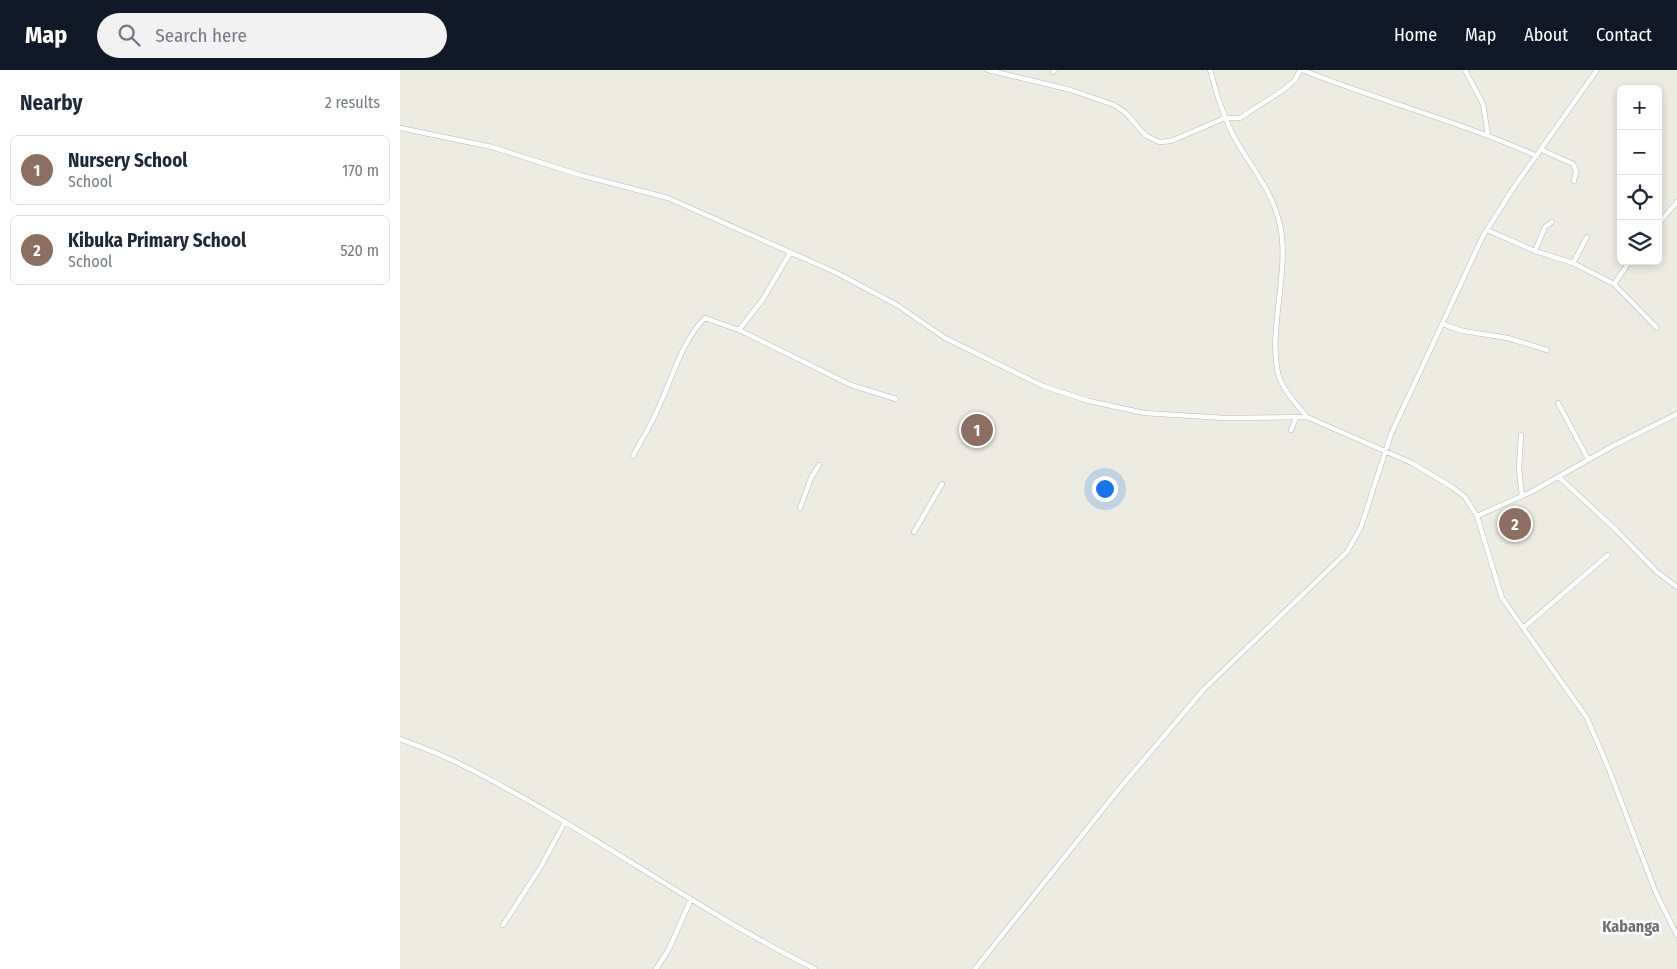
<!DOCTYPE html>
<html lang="en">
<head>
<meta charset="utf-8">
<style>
  :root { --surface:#fff; --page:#f2f2f3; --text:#1f2937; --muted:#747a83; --line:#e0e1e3; --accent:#111827 }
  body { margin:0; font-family:"Fira Sans Condensed",sans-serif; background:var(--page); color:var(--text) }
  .controls { position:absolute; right:15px; top:15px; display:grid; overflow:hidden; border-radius:8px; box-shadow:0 2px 8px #0003 }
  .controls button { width:45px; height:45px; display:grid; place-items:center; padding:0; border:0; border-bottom:1px solid var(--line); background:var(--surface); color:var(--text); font:25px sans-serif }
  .you { position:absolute; left:704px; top:418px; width:18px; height:18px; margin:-12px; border:4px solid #fff; border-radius:50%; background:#1a73e8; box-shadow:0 0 0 8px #1a73e833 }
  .badge { display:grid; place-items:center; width:32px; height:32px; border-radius:50%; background:var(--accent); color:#fff; font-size:16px; font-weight:700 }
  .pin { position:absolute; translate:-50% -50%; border:2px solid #fff; box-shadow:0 1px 5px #0006 }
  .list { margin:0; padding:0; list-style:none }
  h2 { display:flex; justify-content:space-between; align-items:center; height:65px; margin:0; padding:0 20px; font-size:21px }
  h2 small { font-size:16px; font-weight:400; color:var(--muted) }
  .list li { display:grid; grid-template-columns:32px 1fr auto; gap:15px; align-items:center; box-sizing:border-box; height:70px; margin:0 10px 10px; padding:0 10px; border:1px solid var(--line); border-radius:8px }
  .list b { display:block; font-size:19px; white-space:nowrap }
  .list p { margin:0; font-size:16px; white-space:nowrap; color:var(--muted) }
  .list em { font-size:16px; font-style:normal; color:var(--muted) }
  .icon { flex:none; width:28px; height:28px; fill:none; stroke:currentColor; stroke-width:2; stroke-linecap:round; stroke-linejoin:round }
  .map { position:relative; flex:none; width:1277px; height:899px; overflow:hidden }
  header { display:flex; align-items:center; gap:30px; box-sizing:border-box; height:70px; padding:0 25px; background:var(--accent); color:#fff }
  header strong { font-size:24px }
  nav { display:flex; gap:28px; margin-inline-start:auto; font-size:18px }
  .search { width:350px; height:45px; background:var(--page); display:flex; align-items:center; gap:12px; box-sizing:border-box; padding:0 18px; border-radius:28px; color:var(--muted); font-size:19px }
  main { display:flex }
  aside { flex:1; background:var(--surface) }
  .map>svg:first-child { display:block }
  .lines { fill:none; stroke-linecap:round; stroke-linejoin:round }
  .street-casing { stroke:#b5b7bc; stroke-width:5.5 }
  .street { stroke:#fff; stroke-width:4.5 }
  .labels { text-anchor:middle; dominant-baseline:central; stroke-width:5; stroke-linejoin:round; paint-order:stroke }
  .quarter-label { font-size:16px; font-weight:bold; fill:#6c6f74; stroke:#fff }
</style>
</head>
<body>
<header>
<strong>Map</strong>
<div class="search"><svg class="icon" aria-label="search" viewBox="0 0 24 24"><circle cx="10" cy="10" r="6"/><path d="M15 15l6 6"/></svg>Search here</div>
<nav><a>Home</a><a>Map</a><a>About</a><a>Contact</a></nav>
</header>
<main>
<aside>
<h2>Nearby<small>2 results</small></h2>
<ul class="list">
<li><span class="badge" style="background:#8d6e63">1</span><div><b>Nursery School</b><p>School</p></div><em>170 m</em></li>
<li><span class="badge" style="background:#8d6e63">2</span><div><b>Kibuka Primary School</b><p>School</p></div><em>520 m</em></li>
</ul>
</aside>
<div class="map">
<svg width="1277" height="899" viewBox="0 0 1277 899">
  <rect width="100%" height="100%" fill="#ecece3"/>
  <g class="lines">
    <defs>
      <path id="street" d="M588,0L671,20L714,35L726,43L745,65L759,72L771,71L825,48H840L883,20L895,10L900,0
        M810,0C817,25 825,52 838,74C855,102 873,123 880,155C890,201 868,259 878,303C882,319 896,334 907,347
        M902,0C980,31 1061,52 1137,86
        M1065,0L1083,34L1088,65
        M653,2L655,0
        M0,58L92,77L180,105L268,128L437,203L497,235L545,268L643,316L689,331L744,343L825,348L907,347L1012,393L1052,417L1065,427L1077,446L1102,528L1187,648L1208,697L1256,823L1277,865
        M1142,80L1173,94L1176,101L1174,111
        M1258,154L1277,132
        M1087,160L1135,181L1173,193L1214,214L1257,258
        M1135,181L1145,157L1152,152
        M1173,193L1187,167
        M1214,214L1230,191
        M1042,254L1063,261L1108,268L1147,280
        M339,260L363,229L390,183
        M1158,333L1188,389
        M891,360L896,348
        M1121,365L1119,399L1122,426
        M233,386C242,369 253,352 260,334C273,306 282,271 305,248L339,260L451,315L496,329
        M1159,407L1216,460L1257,502L1277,517
        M400,438L411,408L419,395
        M1077,446L1131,422L1211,377L1277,344
        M514,462L542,414
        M1123,558L1208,485
        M0,669C19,676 38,683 56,692C180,753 291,837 415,899
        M103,855L140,798L165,752
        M256,899L269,879L291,829
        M575,899L719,719L804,619L947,482L961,457L991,364L1083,166L1114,117L1197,0"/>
    </defs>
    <use href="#street" class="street-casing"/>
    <use href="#street" class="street"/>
  </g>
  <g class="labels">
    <g class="quarter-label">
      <text x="1231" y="856">Kabanga</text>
    </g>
  </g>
</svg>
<div class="controls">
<button>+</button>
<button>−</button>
<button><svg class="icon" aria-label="locate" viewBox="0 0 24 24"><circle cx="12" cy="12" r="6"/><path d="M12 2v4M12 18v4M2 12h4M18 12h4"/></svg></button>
<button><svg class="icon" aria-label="layers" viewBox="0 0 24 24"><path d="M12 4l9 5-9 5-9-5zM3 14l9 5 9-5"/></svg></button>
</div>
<div class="you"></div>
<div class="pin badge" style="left:577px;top:360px;background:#8d6e63">1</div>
<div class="pin badge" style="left:1115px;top:454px;background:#8d6e63">2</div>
</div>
</main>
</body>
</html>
